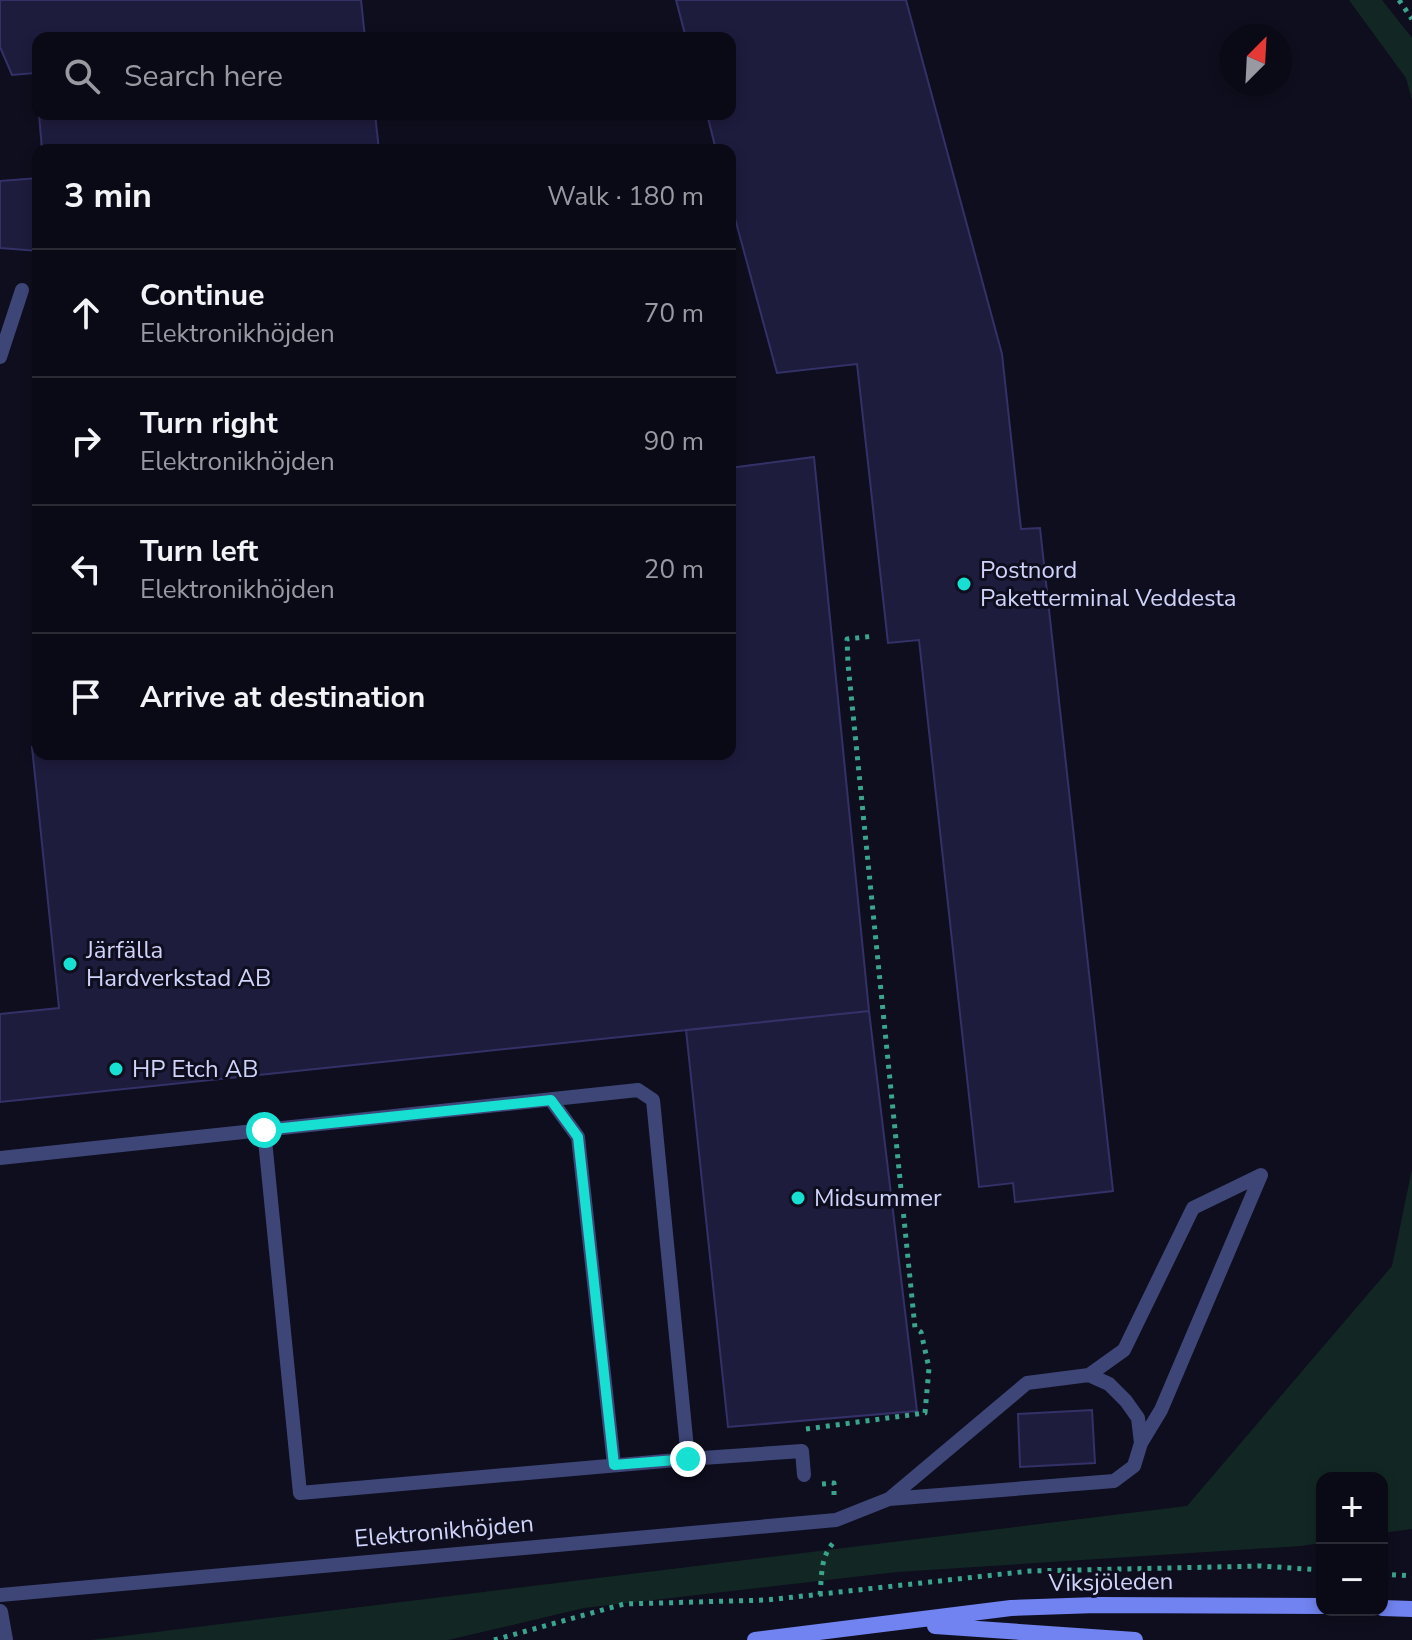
<!DOCTYPE html>
<html lang="en">
<head>
<meta charset="utf-8">
<style>
  :root { --surface:#0a0a16; --page:#13131f; --text:#f1f3f6; --muted:#999aa1; --line:#2a2b35 }
  body { margin:0; font-family:"Nunito Sans",sans-serif; background:var(--page); color:var(--text) }
  .controls { position:absolute; right:24px; bottom:24px; display:grid; overflow:hidden; border-radius:16px; box-shadow:0 4px 12px #0003 }
  .controls button { width:72px; height:72px; display:grid; place-items:center; padding:0; border:0; border-bottom:2px solid var(--line); background:var(--surface); color:var(--text); font:40px sans-serif }
  .compass { position:absolute; left:1220px; top:24px; width:72px; height:72px; border-radius:50%; background:var(--surface); box-shadow:0 4px 12px #0003; rotate:24deg }
  .stop { position:absolute; width:24px; height:24px; margin:-18px; border:6px solid #17dfd2; border-radius:50%; background:#fff }
  .stop.end { background:#17dfd2; border-color:#fff; box-shadow:0 2px 8px #0008 }
  .list { margin:0; padding:0; list-style:none }
  h2 { display:flex; justify-content:space-between; align-items:center; height:104px; margin:0; padding:0 32px; font-size:34px }
  h2 small { font-size:26px; font-weight:400; color:var(--muted) }
  .list li { display:grid; grid-template-columns:52px 1fr auto; gap:24px; align-items:center; box-sizing:border-box; height:128px; padding:0 32px; border-top:2px solid var(--line) }
  .list b { display:block; font-size:30px; white-space:nowrap }
  .list p { margin:0; font-size:26px; white-space:nowrap; color:var(--muted) }
  .list em { font-size:26px; font-style:normal; color:var(--muted) }
  .icon { flex:none; width:44px; height:44px; fill:none; stroke:currentColor; stroke-width:2; stroke-linecap:round; stroke-linejoin:round }
  .map { position:relative; flex:none; width:1412px; height:1640px; overflow:hidden }
  .search { position:absolute; background:var(--surface); box-shadow:0 4px 12px #0003; left:32px; top:32px; width:704px; height:88px; display:flex; align-items:center; gap:20px; box-sizing:border-box; padding:0 28px; border-radius:16px; color:var(--muted); font-size:30px }
  .panel { position:absolute; background:var(--surface); box-shadow:0 4px 12px #0003; left:32px; top:144px; width:704px; height:616px; border-radius:16px }
  .map>svg:first-child { display:block }
  .green { fill:#122723 }
  .building { fill:#1e1c3d; stroke:#333167; stroke-width:2 }
  .lines { fill:none; stroke-linecap:round; stroke-linejoin:round }
  .path { stroke:#3aa58c; stroke-width:5; stroke-dasharray:4 6; stroke-linecap:butt }
  .service { stroke:#3e4678; stroke-width:14 }
  .minor { stroke:#3e4678; stroke-width:16 }
  .secondary { stroke:#7183f0; stroke-width:16 }
  .route { stroke:#17dfd2; stroke-width:10 }
  .poi-dot { fill:#17dfd2; stroke:#0e0e1e; stroke-width:3 }
  .labels { text-anchor:middle; dominant-baseline:central; stroke-width:6; stroke-linejoin:round; paint-order:stroke }
  .poi-label { font-size:24px; fill:#d0d3fa; stroke:#0e0e1e; text-anchor:start }
  .street-label { font-size:24px; fill:#d0d3fa; stroke:#0e0e1e }
</style>
</head>
<body>
<div class="map">
<svg width="1412" height="1640" viewBox="0 0 1412 1640">
  <rect width="100%" height="100%" fill="#0e0e1e"/>
  <path class="green" d="M1349,0H1382L1412,38V100L1406,78Z
    M1412,1169V1529L1382,1533V1478H1322V1543L1300,1546L897,1572L584,1608L448,1640H91L1187,1506L1392,1266Z"/>
  <path class="building" d="M0,0H361L365,38H38V106L35,73L12,75L0,47Z
    M676,0H906L1002,354L1021,529L1040,528L1113,1191L1015,1202L1013,1183L979,1187L919,640L888,643L857,364L777,373L730,200V150H716L707,114H730V38H686Z
    M39,114H375L379,150H42Z
    M38,178V251L0,248V181Z
    M38,360V432L35,377Z
    M814,457L869,1011L0,1102V1014L59,1008L32,747L38,746V754H730V468Z
    M869,1011L917,1411L728,1427L686,1030Z
    M1092,1410L1095,1463L1020,1467L1018,1414Z"/>
  <g class="lines">
    <path class="path" d="M1399,0L1412,19
      M806,1429L925,1413L929,1368L921,1332L915,1328L848,664L847,639L875,636
      M822,1484L834,1483V1501
      M1382,1574L1412,1576
      M820,1595C822,1575 820,1556 835,1541
      M494,1640L624,1604L767,1600L1030,1571L1261,1566L1322,1570"/>
    <path class="service" d="M0,357L22,290
      M551,1100L578,1137L614,1465
      M0,1158L638,1090L653,1100L688,1459L300,1493L264,1130
      M1089,1375L1124,1350L1193,1208L1261,1175L1161,1410L1141,1443
      M688,1459L802,1451L804,1475
      M0,1595L836,1520L889,1499L1114,1481L1134,1466L1141,1443L1138,1418L1126,1401L1109,1384L1089,1375L1027,1383L889,1499"/>
    <path class="minor" d="M0,1612L5,1640"/>
    <path class="secondary" d="M1382,1608L1412,1609
      M935,1626L1135,1640
      M755,1640L1011,1608L1097,1605L1322,1606"/>
  </g>
  <g class="lines">
    <path class="route" d="M264,1130L551,1100L578,1137L614,1465L688,1459"/>
  </g>
  <g class="poi-dot">
    <circle cx="964" cy="584" r="8"/>
    <circle cx="70" cy="964" r="8"/>
    <circle cx="116" cy="1069" r="8"/>
    <circle cx="798" cy="1198" r="8"/>
  </g>
  <g class="labels">
    <g class="poi-label">
      <text x="980" y="570">Postnord<tspan x="980" dy="28">Paketterminal Veddesta</tspan></text>
      <text x="86" y="950">Järfälla<tspan x="86" dy="28">Hardverkstad AB</tspan></text>
      <text x="132" y="1069">HP Etch AB</text>
      <text x="814" y="1198">Midsummer</text>
    </g>
    <g class="street-label">
      <text transform="translate(444 1531) rotate(-5)">Elektronikhöjden</text>
      <text transform="translate(1111 1582) rotate(-1)">Viksjöleden</text>
    </g>
  </g>
</svg>
<div class="controls">
<button>+</button>
<button>−</button>
</div>
<svg class="compass" viewBox="-18 -18 36 36"><path d="M0-13l5 13h-10z" fill="#e53935"/><path d="M0 13l5-13h-10z" fill="#999aa1"/></svg>
<div class="stop" style="left:264px;top:1130px"></div>
<div class="stop end" style="left:688px;top:1459px"></div>
<div class="search"><svg class="icon" aria-label="search" viewBox="0 0 24 24"><circle cx="10" cy="10" r="6"/><path d="M15 15l6 6"/></svg>Search here</div>
<section class="panel">
<h2>3 min<small>Walk · 180 m</small></h2>
<ul class="list">
<li><svg class="icon" aria-label="ahead" viewBox="0 0 24 24"><path d="M12 20V5M6 11l6-6 6 6"/></svg><div><b>Continue</b><p>Elektronikhöjden</p></div><em>70 m</em></li>
<li><svg class="icon" aria-label="right" viewBox="0 0 24 24"><path d="M7 20v-9h11M14 6l5 5-5 5"/></svg><div><b>Turn right</b><p>Elektronikhöjden</p></div><em>90 m</em></li>
<li><svg class="icon" aria-label="left" viewBox="0 0 24 24"><path d="M17 20v-9H6M10 6l-5 5 5 5"/></svg><div><b>Turn left</b><p>Elektronikhöjden</p></div><em>20 m</em></li>
<li><svg class="icon" aria-label="arrive" viewBox="0 0 24 24"><path d="M6 21V4h12l-3 4 3 4H6"/></svg><div><b>Arrive at destination</b></div></li>
</ul>
</section>
</div>
</body>
</html>
